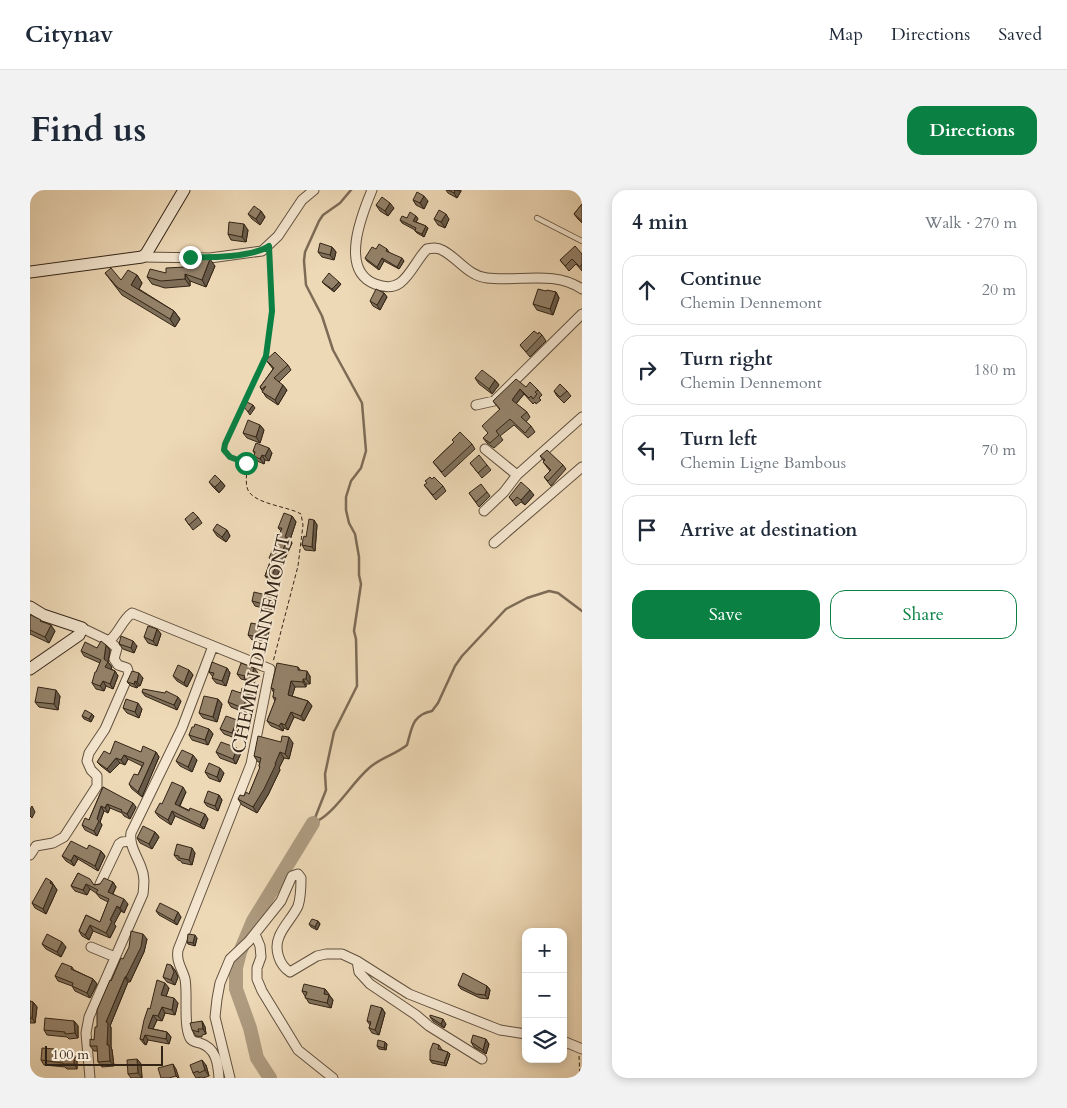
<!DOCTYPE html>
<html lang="en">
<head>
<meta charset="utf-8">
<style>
  :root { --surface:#fff; --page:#f2f2f3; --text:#1f2937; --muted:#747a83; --line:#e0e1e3; --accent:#0b8043 }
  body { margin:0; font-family:Cardo,serif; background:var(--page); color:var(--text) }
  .controls { position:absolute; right:15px; bottom:15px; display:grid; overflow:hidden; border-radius:10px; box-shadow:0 2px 8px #0003 }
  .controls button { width:45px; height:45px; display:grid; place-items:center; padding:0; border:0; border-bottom:1px solid var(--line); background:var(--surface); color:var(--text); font:25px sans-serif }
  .scale { position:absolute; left:15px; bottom:12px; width:118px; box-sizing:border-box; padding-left:5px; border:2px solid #332416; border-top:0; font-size:14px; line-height:18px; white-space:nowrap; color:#332416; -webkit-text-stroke:4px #f4e6d0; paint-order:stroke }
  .stop { position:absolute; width:15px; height:15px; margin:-11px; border:4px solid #0b8043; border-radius:50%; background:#fff }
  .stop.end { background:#0b8043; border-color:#fff; box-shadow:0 1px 5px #0008 }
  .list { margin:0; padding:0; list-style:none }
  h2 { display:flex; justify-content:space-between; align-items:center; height:65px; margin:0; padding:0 20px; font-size:21px }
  h2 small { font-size:16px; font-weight:400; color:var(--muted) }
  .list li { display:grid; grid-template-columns:32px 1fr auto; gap:15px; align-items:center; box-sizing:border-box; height:70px; margin:0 10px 10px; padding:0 10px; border:1px solid var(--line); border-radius:15px }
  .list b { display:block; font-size:19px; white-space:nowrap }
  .list p { margin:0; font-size:16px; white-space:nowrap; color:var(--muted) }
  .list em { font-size:16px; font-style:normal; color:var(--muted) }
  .actions { display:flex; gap:10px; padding:15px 20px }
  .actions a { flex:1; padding:11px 0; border:1px solid var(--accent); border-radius:15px; text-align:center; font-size:18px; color:var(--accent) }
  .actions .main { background:var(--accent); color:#fff }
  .icon { flex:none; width:28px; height:28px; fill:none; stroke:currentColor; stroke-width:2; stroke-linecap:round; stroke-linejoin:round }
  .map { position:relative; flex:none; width:552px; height:888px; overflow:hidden; border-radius:15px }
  header { display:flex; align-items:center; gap:30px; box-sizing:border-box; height:70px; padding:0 25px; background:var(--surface); border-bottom:1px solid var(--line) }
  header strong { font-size:24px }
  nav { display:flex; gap:28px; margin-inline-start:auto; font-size:18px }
  .intro { display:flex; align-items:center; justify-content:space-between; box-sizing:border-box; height:120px; padding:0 30px }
  h1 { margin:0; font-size:35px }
  .button { padding:12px 22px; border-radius:15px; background:var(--accent); color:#fff; font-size:18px; font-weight:700 }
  main { display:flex; gap:30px; padding:0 30px }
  aside { flex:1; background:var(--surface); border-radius:15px; box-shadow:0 2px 8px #0003 }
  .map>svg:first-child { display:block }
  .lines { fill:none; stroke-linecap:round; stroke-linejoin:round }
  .stream { stroke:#7d6b56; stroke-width:2.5 }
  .river { stroke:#ae9b80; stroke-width:14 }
  .service-casing { stroke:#62513e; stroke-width:6 }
  .minor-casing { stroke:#62513e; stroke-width:11 }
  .secondary-casing { stroke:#332416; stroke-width:13 }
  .path { stroke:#332416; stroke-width:1; stroke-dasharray:4 2.5; stroke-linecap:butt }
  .service { stroke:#f4e6d0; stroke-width:4.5 }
  .minor { stroke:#f4e6d0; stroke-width:9 }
  .secondary { stroke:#f4e6d0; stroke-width:11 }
  .wall { fill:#7f705b; stroke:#332416 }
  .shaded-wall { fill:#685b4a; stroke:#332416 }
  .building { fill:#94826a; stroke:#332416 }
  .route { stroke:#0b8043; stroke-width:6 }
  .labels { text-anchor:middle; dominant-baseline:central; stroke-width:4; stroke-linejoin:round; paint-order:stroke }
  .street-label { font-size:19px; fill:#332416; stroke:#f4e6d0 }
</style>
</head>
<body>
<header>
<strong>Citynav</strong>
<nav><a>Map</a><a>Directions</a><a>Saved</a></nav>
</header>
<div class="intro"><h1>Find us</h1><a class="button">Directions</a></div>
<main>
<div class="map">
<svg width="552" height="888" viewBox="0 0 552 888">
  <rect width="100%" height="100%" fill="#eed9b7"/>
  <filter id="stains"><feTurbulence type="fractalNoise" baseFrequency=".004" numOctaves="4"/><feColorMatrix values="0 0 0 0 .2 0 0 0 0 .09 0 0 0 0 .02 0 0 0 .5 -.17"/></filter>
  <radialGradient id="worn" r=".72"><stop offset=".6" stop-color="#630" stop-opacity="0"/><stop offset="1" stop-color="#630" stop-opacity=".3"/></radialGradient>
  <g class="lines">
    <path class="stream" d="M283,633L296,600L295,584L304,542L327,496L326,449L324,441L331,394L329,385V367L325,344L319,333L316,320V307L321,291L331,278L336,261L332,213L303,160L292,126L276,95L274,71L275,62L289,31L293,25L310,13L321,0
      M283,633C303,626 321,594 338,579C349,568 365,565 377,555C382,538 382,525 402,521L408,513L425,476L432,466L476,419L497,408L519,401L528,403L552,421"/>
    <path class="river" d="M240,888L227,868L220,838L206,799V778L210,762L223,731L283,633"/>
    <defs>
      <path id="service" d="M507,28L552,51"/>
      <path id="minor" d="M342,0C332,24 309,80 345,94C353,97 363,98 370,93C381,85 387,69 397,59C402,58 407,57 412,60C428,68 438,86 457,88C489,92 524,80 552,99
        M112,67L180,68L232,61L248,46L272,10L284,0
        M446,215L464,211L552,124
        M455,259L487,285L552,227
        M454,321L474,302L487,285
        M464,353L552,277
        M79,451C89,443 92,430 102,423L240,479L221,574L148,760C146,772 152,778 155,789C158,805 153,834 160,848C162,852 166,852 170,853C186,858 188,873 189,888
        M0,665L6,656L23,653L34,647L67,596V586L61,580L57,571L59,563L75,539L99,484L97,478L88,475L84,469L87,458L79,451L52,438
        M70,694L89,654L92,652L101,651
        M225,744L230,756L231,767L227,778V789L232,801L268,860L303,888
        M61,757L85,767
        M327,771L329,782L340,794L386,825L399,836L452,869
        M533,851L552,859
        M60,888L56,843L59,827L113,704C114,694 115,686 111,677C107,666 99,655 101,643L152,538L183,456
        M200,888L185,827L187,809L190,793L200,769L219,751L251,711L262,686L268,684L271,688C271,697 271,707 268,716C263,727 253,736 249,747C244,759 249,775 260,782L287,766L296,764H312L327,771L379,804L470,840L496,844"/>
      <path id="secondary" d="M0,82L112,67L116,64L154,0
        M0,417L13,425L52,438L49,445L0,479"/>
    </defs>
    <use href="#service" class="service-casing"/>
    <use href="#minor" class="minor-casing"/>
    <use href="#secondary" class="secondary-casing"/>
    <path class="path" d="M239,67L242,121L237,166L195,255L194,260L200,267L216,273C218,281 215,289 217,297C220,314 258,316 271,324L273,335L268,376L243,472
      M549,866L550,888"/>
    <use href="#service" class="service"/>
    <use href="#minor" class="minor"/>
    <use href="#secondary" class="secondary"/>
  </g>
  <path class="wall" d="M416,0H431V1L427,8L418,3Z
    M383,10L398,11L394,19L386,15Z
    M552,14V33L548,29L544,24Z
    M346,15L364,18L358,26L350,21Z
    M231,21L235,27L230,35L222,29L218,24Z
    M386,26L388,29L386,32L396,36L398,38L394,47L387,43L385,41V40L372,33L370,30L377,28Z
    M404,29H419L415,38L408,35Z
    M218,40L216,52L201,50L198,44Z
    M302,57L306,62L304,70L292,67L288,62Z
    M346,59H357L359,62H358L374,71L369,79L354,71L349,80L337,71L335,68Z
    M552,64V81L546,74L539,81L530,70Z
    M185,76L176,97L160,91V96L135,98L122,94L117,87Z
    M75,83L91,90L107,85L112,93L109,99L144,121L150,129L145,137L92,105Z
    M292,92L311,94L304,102L294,94Z
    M516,101L526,102L529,108L523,125L507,120L503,114Z
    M354,103L357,107L350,120L343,116L340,111Z
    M508,144L512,145L516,151L500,167L490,155Z
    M236,170L258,175L261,180L249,192L257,200L248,215L236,207L230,197L243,179Z
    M445,188L465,190L469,195L462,204L449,194Z
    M496,197L508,200L512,205L509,208L511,210L506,214L505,212L503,214L494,204L486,214L497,222L500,227L496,232L501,236L505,242L498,248L484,235L470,246L473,250L464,258L457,253L453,248L458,244L470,220L463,211Z
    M524,201H537L541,206L534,213L527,206Z
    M230,235L234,240L230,253L217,248L213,243Z
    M422,250L442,254L445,259L415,287L403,272L424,252Z
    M223,261L242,263L239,271L235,270L234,274L227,271L224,266L225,264Z
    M510,266L533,275L536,279L521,296L514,287L520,281L513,272L514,271Z
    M440,273L457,275L461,280L452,288Z
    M191,291L195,296L189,303L183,297L179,292Z
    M394,295L413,296L416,301L406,310Z
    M457,302L460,306L449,317L439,303Z
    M504,305L495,315L491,312L486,316L479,307Z
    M262,326L266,332L260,350L262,353L244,393L239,391L235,386L251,341L248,338Z
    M168,327L172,333L163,340L155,329Z
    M284,330L287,335L285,361L275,360L272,355Z
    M183,340H197L200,346L196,352L187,346Z
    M244,407L247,412L245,421L225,416L222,411Z
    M0,427L13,432L25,441L19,453L0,444Z
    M127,439L131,444L127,456L118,453L114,447Z
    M239,441L237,453L222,450L218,445Z
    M89,454L107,456L104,463L93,459Z
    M76,455L80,460L78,472L82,477L81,479L85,481L88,486L83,499L76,496L74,501L66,499L62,493L70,473L54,466L51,461L67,458Z
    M268,477L271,481L280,486V494H276V497H265L262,506L278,511L282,516L274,531L264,527L258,540L254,538L253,541L241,536L237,531L245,511L243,507L244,503L241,498Z
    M197,478L200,483L196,496L186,493L182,488L183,487L179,482Z
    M159,480L163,485L157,497L147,491L143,486Z
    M228,483L223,496L218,494L215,490L211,489L207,484Z
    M113,488L110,496H108L107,498L101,496L97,492Z
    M219,501L223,506L216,523L201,517L198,512L211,503Z
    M112,502L151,511L147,520L115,506Z
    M30,506L28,520L9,517L5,512Z
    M188,509L192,514L187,532L173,528L169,523Z
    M93,518L112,519L109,528L97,523Z
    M62,524L64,526L61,532L54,529L52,526Z
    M207,530L210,535L205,548L194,544L190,539Z
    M164,537L179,539L183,544L178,555L162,550L159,545Z
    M251,552L263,553L259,569L254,568L249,578L250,580L238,605L227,623L212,615L208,609L219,604L230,578L229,576L230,572H228L224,566Z
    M207,558L211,563L206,574L190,568L186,562Z
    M111,562H126L129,567L112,607L102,599L99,594L108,585L112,576L98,569L95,575L90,573L80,583L71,576L67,572L80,564Z
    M167,570L162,582L150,576L146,571Z
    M175,582L194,583L190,592L179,588Z
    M73,597L106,617L100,629L94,626L92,623L80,618L78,623L74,621L70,632L72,635L67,646L55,640L52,635L59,630Z
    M156,602L150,616L178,629L174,639L145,626L141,635L129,627L125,622L132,614Z
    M189,605L192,610L188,621L177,616L174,612Z
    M125,642L129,647L122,659L110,653L107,648Z
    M71,661L75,666L68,681L48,669L44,676L36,671L32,666Z
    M165,663L162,675L152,673L151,671L148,670L144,665Z
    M48,683L64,695L83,692L86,697L83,704L98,714L94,723L91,721L84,734L86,736L80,748L63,741L59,750L52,746L49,741L56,725L70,732L78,712L70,708L66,703L60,699L57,705L45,701L41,696Z
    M21,691L27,700L16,724L5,718L2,713Z
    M126,721L151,727L147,735L129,725Z
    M288,731L290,734L287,740L281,737L279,734Z
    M167,748L165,756L158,754L157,752Z
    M117,749L114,762L100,792H98L80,836L81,837V857L82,860L84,876L72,877L68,872V861H64L60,856L64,850L67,837L81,791L93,769Z
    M12,754L36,757L31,767L16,759Z
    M42,777L44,780L63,789L67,794L60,808L45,801L42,796L28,791L25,786Z
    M145,780L148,787L145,795L137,792L133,787Z
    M428,795L457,796L460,800L458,809L450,808L431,799Z
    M139,798L136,806L148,813L145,825L135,823L132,831L127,830L123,839L137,842L141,847L139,854L118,850L116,855L114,854L110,849L120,819Z
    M295,799L303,810L301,818L279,813L272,801Z
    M0,811L3,812L7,817L5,833H0Z
    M352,818L355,823L349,845L342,843L339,838L340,835L337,831Z
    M400,827L416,834L414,838L403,831Z
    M44,831L48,836V848L39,849L37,847L17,845L14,840Z
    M172,831L175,837L176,844L172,845V847L166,846L162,840Z
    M441,852L459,854L456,864L444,857Z
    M357,854L356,860L349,859L347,856Z
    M409,855L411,858V859L420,864L416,876L402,873L400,870Z
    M25,859L28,865L47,870V879H37L35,877L14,875L11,870Z
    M107,869L111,874L112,888H101L98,884Z
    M176,875L179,886L173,888L172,887L166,888L163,883Z"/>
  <path class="shaded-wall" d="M425,0L431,1L427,8L424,3Z
    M394,6L398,11L394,19L390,13Z
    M360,13L364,18L358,26L355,21Z
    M231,21L235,27L230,35L226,29Z
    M416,24L419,29L415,38L411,32Z
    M386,26L388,29L385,33L383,31Z
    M214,34L218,40L216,52L212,47Z
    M396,36L398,38L394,47L392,44Z
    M302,57L306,62L304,70L300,65Z
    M352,68L354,71L349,80L347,77Z
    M372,68L374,71L369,79L367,77Z
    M180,69L185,76L176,97L172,90Z
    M155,84L160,91V96L155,89Z
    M107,85L112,93L107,103L101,95Z
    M309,92L311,94L304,102L302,99Z
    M526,102L529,108L523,125L520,119Z
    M354,103L357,107L350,120L347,115Z
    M144,121L150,129L145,137L140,129Z
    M465,190L469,195L462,204L459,199Z
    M253,195L257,200L248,215L245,210Z
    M490,199L494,204L485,215L482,210Z
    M223,215L225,218L220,225L218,222Z
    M230,235L234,240L230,253L226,247Z
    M239,258L242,263L239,271L235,266Z
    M232,265L235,270L234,274L230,269Z
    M191,291L195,296L189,303L185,297Z
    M500,300L504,305L495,315L491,310Z
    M262,326L266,332L260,350L262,353L244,393L241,388Z
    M284,330L287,335L285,361L282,357Z
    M197,340L200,346L196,352L192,347Z
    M244,407L247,412L245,421L241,416Z
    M21,435L25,441L19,453L15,447Z
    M236,436L239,441L237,453L233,448Z
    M127,439L131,444L127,456L123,451Z
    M103,451L107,456L104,463L101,458Z
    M76,455L80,460L78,472L82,477L79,482L75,477L74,469Z
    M197,478L200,483L196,496L192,491Z
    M224,478L228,483L223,496L220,491Z
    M159,480L163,485L157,497L154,493Z
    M85,481L88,486L83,499L80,494Z
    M277,481L280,486V494L276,489Z
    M109,483L113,488L110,496L107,492Z
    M273,489L276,494V497L273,492Z
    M73,491L76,496L74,501L70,496Z
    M105,491L108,496L107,498L104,494Z
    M261,491L265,497L261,510L258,505Z
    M26,500L30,506L28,520L24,514Z
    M219,501L223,506L216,523L213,518Z
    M148,507L151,511L147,520L144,515Z
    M188,509L192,514L187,532L183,527Z
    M278,511L282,516L274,531L271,526Z
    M108,513L112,519L109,528L105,522Z
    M261,522L264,527L258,540L255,535Z
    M62,524L64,526L61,532L59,529Z
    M207,530L210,535L205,548L202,543Z
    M251,533L254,538L253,541L249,536Z
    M179,539L183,544L178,555L175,550Z
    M259,547L263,553L259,569L255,564Z
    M207,558L211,563L206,574L203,569Z
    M126,562L129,567L112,607L108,602Z
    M250,562L254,568L249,578L250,580L238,605L227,623L223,617Z
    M94,565L98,569L95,575L91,570Z
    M163,565L167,570L162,582L158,577Z
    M86,568L90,573L80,583L77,579Z
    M190,578L194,583L190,592L187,587Z
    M153,597L156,602L148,619L145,614Z
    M189,605L192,610L188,621L185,616Z
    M103,613L106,617L100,629L97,624Z
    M77,614L80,618L78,623L75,618Z
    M2,616L5,622L2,628L0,626V619Z
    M71,616L74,621L70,632L72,635L67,646L64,641L67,629Z
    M142,621L145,626L141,635L138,630Z
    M175,624L178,629L174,639L170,635Z
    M125,642L129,647L122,659L119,654Z
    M162,658L165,663L162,675L159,670Z
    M71,661L75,666L68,681L65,676Z
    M44,665L48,669L44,676L41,671Z
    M21,691L27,700L16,724L13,719Z
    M83,692L86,697L81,707L78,702Z
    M56,694L60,699L57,705L53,700Z
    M94,709L98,714L94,723L90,718Z
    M87,716L91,721L84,734L86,736L80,748L76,743L80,730Z
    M148,722L151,727L147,735L144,731Z
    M288,731L290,734L287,740L285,737Z
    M60,735L63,741L59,750L55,745Z
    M113,744L117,749L114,762L100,792L96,787Z
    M165,745L167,748L165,756L163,753Z
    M32,752L36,757L31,767L27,762Z
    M141,775L145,780L148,787L145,795L141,790Z
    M95,787L98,792L80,836L81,837V857L82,860L84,876L80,871L77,855L76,832Z
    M63,789L67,794L60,808L57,803Z
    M135,793L139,798L135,810L131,805Z
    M457,796L460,800L458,809L455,805Z
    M295,799L299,804L297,809L294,804Z
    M299,805L303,810L301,818L297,813Z
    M144,808L148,813L145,825L142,820Z
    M3,812L7,817L5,833L2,828Z
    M132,817L135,823L132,831L128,826Z
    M352,818L355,823L349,845L345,840Z
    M123,825L127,830L121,843L118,838Z
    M413,829L416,834L414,838L411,834Z
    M44,831L48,836V848L45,843Z
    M172,831L175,837L176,844L173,839Z
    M137,842L141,847L139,854L136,849Z
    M115,845L118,850L116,855L113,850Z
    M456,849L459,854L456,864L453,860Z
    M355,852L357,854L356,860L354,858Z
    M25,859L29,864L28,870L24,865Z
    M418,862L420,864L416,876L414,873Z
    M44,865L47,870V879L44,874Z
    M107,869L111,874L112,888L108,883Z
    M172,870L176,875L179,886L175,880Z
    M143,874L146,879L149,888H148L146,886Z"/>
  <path class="building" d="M418,0H425L424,3Z
    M387,2L394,6L390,13L383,10Z
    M352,7L360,13L355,21L346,15Z
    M552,14V31L544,24Z
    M224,16L231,21L226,29L218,24Z
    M409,20L416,24L411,32L404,29Z
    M380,22L386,26L383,31L396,36L392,44L385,41L386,38L370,30L372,26L377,28Z
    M199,32L214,34L212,47L198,44Z
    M290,53L302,57L300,65L288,62Z
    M349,54L357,59L356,61L372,68L367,77L352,68L347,77L335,68L342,57L346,59Z
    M545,56L552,64V74L550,77L542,69L535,76L530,70Z
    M158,67H174L180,69L172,90L155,84V89L131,91L117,87L120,79L136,83V78L155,77Z
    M81,78L91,90L98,80L107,85L101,95L144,121L140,129L87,97L75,83Z
    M299,83L309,92L302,99L292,92Z
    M346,99L354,103L347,115L340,111Z
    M508,99L516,101L517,100L526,102L520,119L503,114Z
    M504,141L508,144L509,142L512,145L496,162L490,155Z
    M245,162L258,175L244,188L253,195L245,210L232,202L236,196L232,199L230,197L244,178L236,170Z
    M452,180L465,190L459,199L445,188Z
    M486,189L496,197L500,192L508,200L505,202L507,204L503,209L501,206L499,208L490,199L482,210L497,222L491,227L501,236L495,243L480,229L466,241L469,245L460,253L453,248L458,243L452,236L470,219L463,211Z
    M530,194L537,201L530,207L524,201Z
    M217,212L223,215L218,222L214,217Z
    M218,230L230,235L226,247L213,243Z
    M430,242L442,254L412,282L403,272L424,252L422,250Z
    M226,253L239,258L235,266L232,265L230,269L224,266L225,262L223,261Z
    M517,260L533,275L518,291L514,287L521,280L513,272L515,270L510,266Z
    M449,265L457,275L448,283L440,273Z
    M185,285L191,291L185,297L179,292Z
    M400,287L402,289L404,287L413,296L403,305L394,295L397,293L395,291Z
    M491,292L500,300L491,310L487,307L483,311L479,307Z
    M451,294L457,302L446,312L439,303Z
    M163,322L168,327L159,335L155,329Z
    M254,323L262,326L255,347L258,348L241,388L235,386L241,370L239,368L252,338H248Z
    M279,329L284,330L282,357L272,355L273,349L274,346L276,347Z
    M187,334L197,340L192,347L183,340Z
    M224,402L244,407L241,416L222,411Z
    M1,425L11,430L10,431L21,435L15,447L0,440V427Z
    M221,433L236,436L233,448L218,445Z
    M118,436L127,439L123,451L114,447Z
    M91,446L103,451L101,458L89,454Z
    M71,451L76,455L74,469L78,472L75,477L85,481L80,494L73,491L70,496L62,493L65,482H66L71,470L51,461L55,452L67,458Z
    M182,472L197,478L192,491L182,488L184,483L179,482Z
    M211,473L224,478L220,491L214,489L215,486L207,484Z
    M247,473L268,477V480L277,481L276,489H273V492L261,491L258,505L278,511L271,526L261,522L255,535L251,533L249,536L237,531L246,508L243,507L244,499L241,498Z
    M148,475L159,480L154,493L143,486Z
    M102,481L109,483L107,492L105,491L104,494L97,492Z
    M8,497L26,500L24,514L5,512Z
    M212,498L219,501L213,518L198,512L202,500L211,503Z
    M113,499L135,503L136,501L148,507L144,515L112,502Z
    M174,506L188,509L183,527L169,523Z
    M96,509L108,513L105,522L93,518Z
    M55,520L62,524L59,529L52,526Z
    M196,526L207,530L202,543L190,539Z
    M165,534L179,539L175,550L159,545L162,537H164Z
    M228,546L251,552L252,546L259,547L255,564L250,562L245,574H246L234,599L223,617L208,609L210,605L214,606L216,602L219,604L230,577L229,576L231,568L224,566Z
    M85,551L111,562L113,556L126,562L108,602L99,594L104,584L108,585L114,573L94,565L91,570L86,568L77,579L67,572L74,561L80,564Z
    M191,552L207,558L203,569L186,562Z
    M152,560L163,565L158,577L146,571Z
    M179,573L190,578L187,587L175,582Z
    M142,592L153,597L145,614L159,621L160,618L175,624L170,635L142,621L138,630L125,622L130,613L132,614Z
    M73,597L103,613L97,624L91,621L92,620L77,614L75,618L71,616L67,629L69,631L64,641L52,635L55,628L59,630Z
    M178,601L189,605L185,616L174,612Z
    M113,636L125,642L119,654L107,648Z
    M41,651L57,659L59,655L71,661L65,676L44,665L41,671L32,666Z
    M147,654L162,658L159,670L149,668V666L144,665Z
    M48,683L60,689L64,695L70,694L74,688L83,692L78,702L94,709L90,718L87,716L80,730L82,731L76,743L60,735L55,745L49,741L56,725L70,732L79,709L66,703L68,700L56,694L53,700L41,696Z
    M16,688L21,691L20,693L23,695L13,719L2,713Z
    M130,713L148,722L144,731L126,721Z
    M282,729L288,731L285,737L279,734Z
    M101,741L113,744L111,757L96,787H95L76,832L78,833L77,855H79L80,871L68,872L67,856H60V849L64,850L65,837H67V820L80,790L81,791L91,768L93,769L99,757Z
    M17,744L32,752L27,762L12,754Z
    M158,744L165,745L163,753L157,752Z
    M32,773L42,777L41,779L63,789L57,803L42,796L43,793L25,786Z
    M137,774L141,775L144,782L141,790L133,787Z
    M433,783L457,796L455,805L446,804L428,795Z
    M127,790L135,793L131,805L144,808L142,820L132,817L128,826L123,825L118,838L137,842L136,849L115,845L113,850L110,849L114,830L118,818L120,819Z
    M274,794L295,799L294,804L299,805L297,813L275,808L277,802L272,801Z
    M0,811L3,812L2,828H0Z
    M341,815L352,818L345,840L339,838L341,832L337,831Z
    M400,825L413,829L411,834L400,827Z
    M15,828L44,831L45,843L35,844V842L14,840Z
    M172,831L173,839H168L169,842L162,840L160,833Z
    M443,845L456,849L453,860L441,852Z
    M348,850L355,852L354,858L347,856Z
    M403,853L409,855L408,859L418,862L414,873L400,870V861Z
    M12,858L25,859L24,865H44V874H33V873L11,870Z
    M107,869L108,883L98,884L97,870Z
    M172,870L175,880L169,883L168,881L163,883L160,875Z
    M143,874L146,886L139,888H131L128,878Z"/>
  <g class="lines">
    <path class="route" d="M160,67C179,68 223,67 239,56L242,121L236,166L195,254L194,260L200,267L216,273"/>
  </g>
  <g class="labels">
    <g class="street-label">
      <text transform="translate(231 454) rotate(-78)">CHEMIN DENNEMONT</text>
    </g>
  </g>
  <rect width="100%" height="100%" filter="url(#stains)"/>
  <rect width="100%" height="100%" fill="url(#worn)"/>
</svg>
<div class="controls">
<button>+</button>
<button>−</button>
<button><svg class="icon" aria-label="layers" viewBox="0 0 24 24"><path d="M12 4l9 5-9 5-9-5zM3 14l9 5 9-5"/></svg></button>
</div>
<div class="scale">100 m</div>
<div class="stop" style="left:216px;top:273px"></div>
<div class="stop end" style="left:160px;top:67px"></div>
</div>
<aside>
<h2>4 min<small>Walk · 270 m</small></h2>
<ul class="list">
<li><svg class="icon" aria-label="ahead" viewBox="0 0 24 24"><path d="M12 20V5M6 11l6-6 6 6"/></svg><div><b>Continue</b><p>Chemin Dennemont</p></div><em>20 m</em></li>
<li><svg class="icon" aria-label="right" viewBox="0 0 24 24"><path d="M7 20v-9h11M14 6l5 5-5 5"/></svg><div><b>Turn right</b><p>Chemin Dennemont</p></div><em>180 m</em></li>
<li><svg class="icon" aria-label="left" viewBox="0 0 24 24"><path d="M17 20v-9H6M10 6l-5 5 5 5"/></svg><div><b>Turn left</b><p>Chemin Ligne Bambous</p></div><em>70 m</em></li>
<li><svg class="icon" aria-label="arrive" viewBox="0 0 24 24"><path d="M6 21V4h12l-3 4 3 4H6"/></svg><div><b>Arrive at destination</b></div></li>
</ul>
<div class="actions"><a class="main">Save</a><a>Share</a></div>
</aside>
</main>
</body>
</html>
